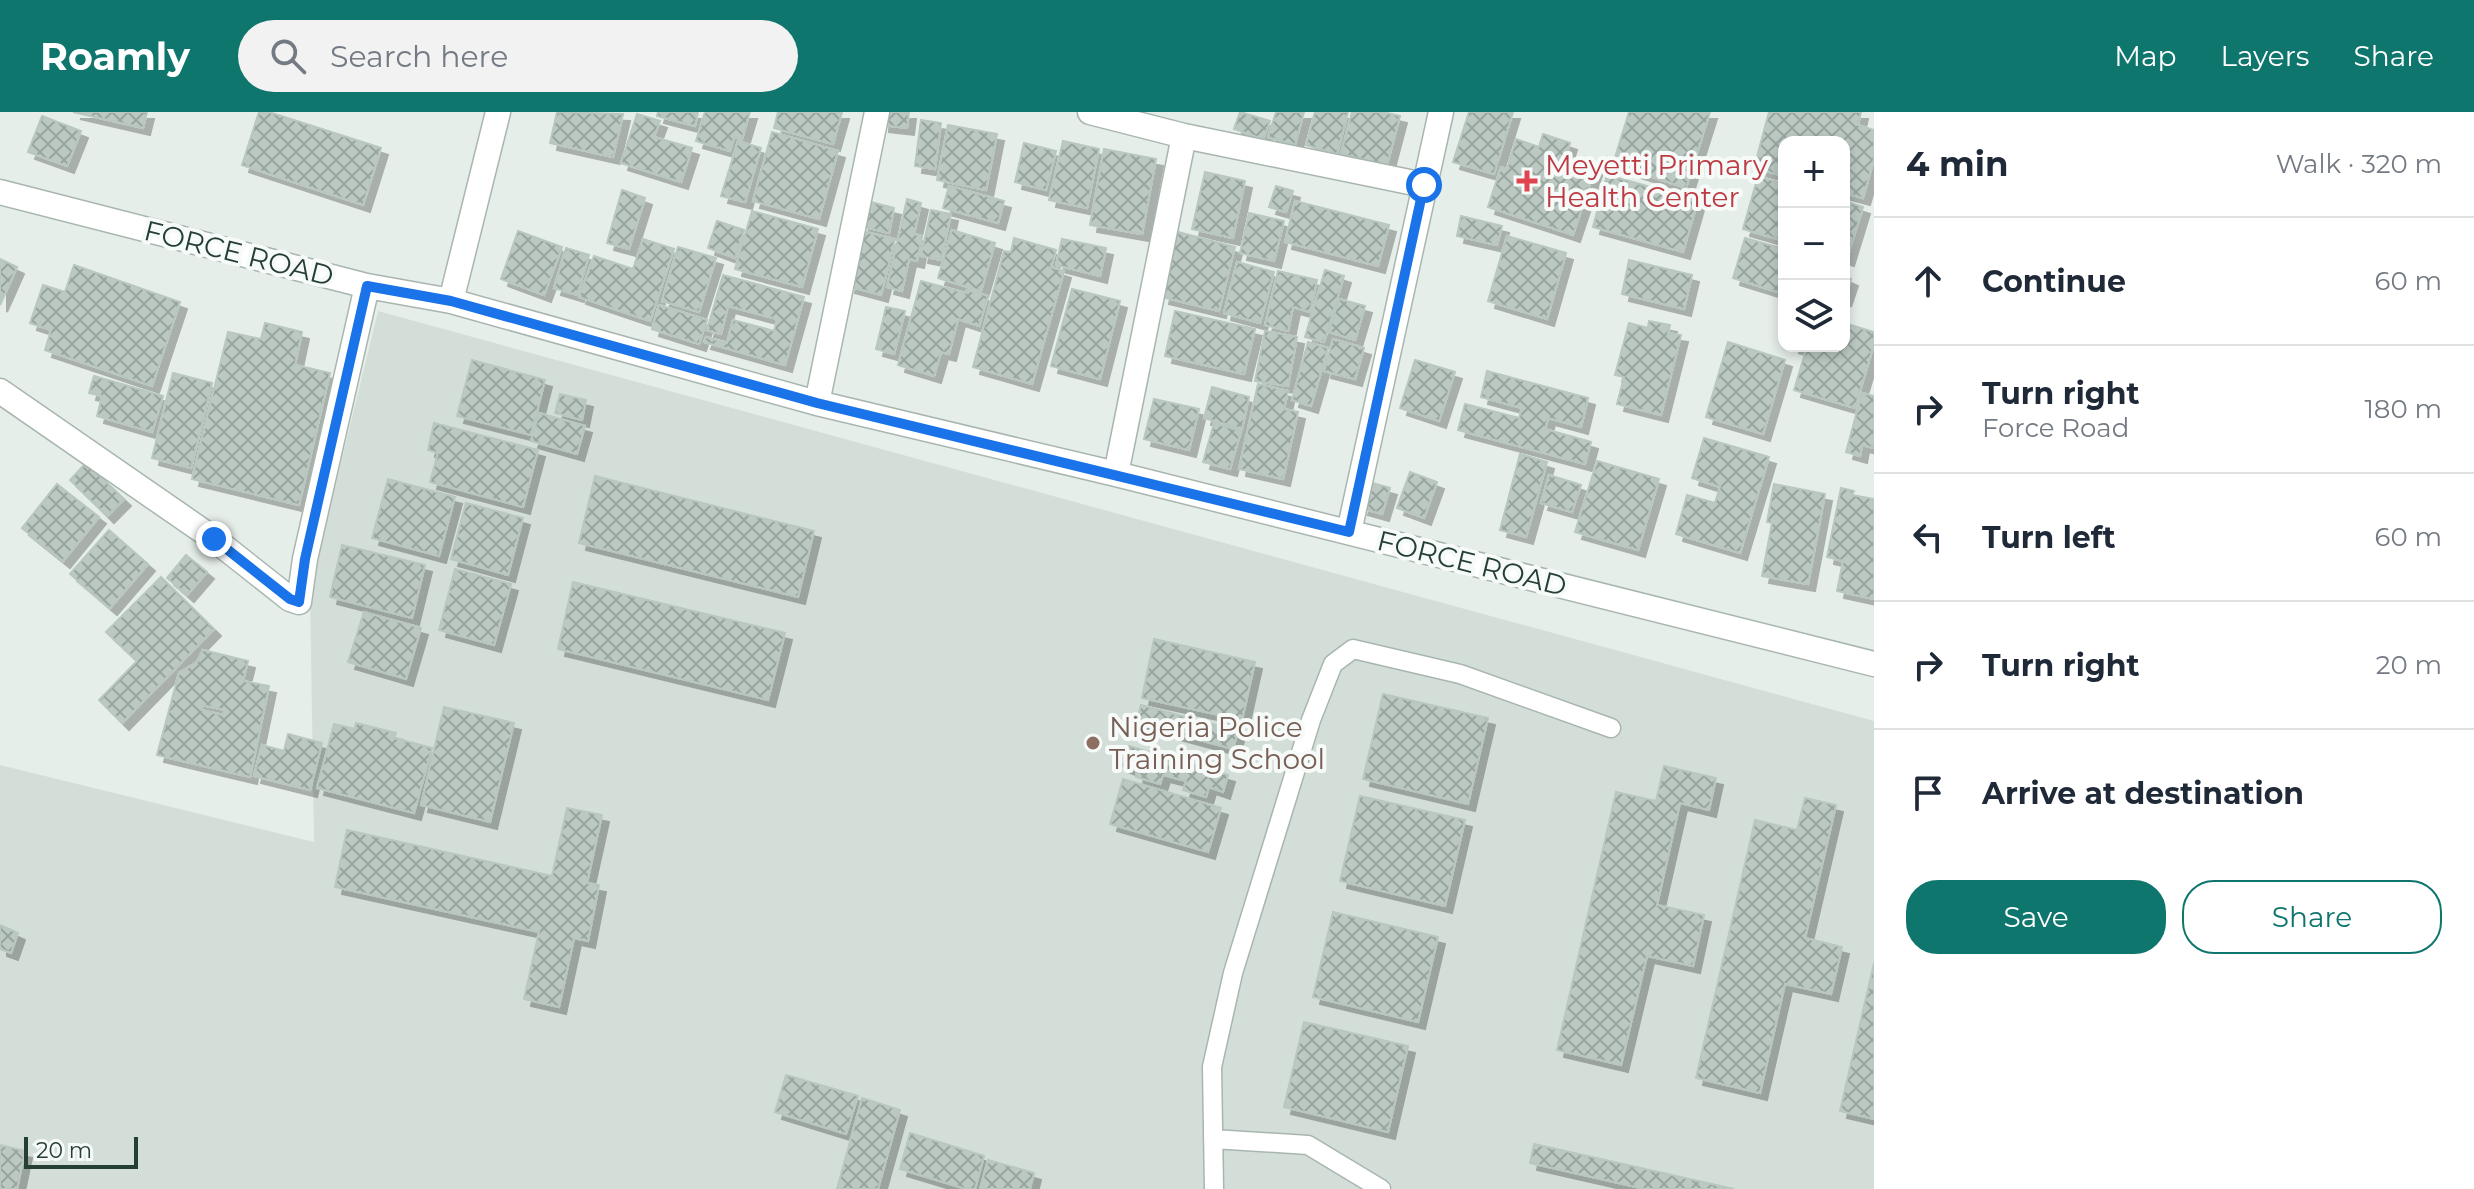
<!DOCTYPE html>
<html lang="en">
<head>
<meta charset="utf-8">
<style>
  :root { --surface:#fff; --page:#f2f2f3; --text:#1f2937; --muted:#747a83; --line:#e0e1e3; --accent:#0f766e }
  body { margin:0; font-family:Montserrat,sans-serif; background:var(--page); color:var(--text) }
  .controls { position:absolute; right:24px; top:24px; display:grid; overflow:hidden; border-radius:16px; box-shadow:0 4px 12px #0003 }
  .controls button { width:72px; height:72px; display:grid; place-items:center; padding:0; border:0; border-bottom:2px solid var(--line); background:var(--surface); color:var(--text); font:40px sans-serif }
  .scale { position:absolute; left:24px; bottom:20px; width:114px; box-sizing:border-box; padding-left:8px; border:4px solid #253f35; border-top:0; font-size:22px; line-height:28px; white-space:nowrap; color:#253f35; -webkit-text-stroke:6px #f6faf8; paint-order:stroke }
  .stop { position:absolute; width:24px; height:24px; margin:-18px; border:6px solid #1a73e8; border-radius:50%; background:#fff }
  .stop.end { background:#1a73e8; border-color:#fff; box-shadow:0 2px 8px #0008 }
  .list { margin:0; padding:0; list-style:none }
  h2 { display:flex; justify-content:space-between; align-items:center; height:104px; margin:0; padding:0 32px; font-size:34px }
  h2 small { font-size:26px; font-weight:400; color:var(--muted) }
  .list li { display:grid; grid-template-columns:52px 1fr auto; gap:24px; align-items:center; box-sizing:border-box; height:128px; padding:0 32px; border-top:2px solid var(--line) }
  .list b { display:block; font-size:30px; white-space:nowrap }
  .list p { margin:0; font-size:26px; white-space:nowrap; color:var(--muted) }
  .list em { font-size:26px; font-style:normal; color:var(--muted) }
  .actions { display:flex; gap:16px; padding:24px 32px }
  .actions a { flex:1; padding:18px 0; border:2px solid var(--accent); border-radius:32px; text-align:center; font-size:28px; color:var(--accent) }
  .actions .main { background:var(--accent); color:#fff }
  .icon { flex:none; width:44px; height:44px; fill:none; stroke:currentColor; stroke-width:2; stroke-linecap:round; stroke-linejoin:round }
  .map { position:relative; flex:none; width:1874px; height:1077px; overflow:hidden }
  header { display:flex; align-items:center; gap:48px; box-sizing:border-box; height:112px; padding:0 40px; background:var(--accent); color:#fff }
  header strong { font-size:38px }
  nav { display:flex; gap:44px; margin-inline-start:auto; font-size:28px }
  .search { width:560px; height:72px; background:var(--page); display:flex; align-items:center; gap:20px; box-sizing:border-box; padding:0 28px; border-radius:44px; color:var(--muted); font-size:30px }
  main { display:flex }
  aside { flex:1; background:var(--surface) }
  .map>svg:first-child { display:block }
  .built { fill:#d4ded8 }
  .building { fill:url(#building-cross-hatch); stroke:#b8c7bf; stroke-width:2; fill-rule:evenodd; filter:url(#shadow) }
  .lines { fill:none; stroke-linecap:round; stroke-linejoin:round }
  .lane-casing { stroke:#a8b6af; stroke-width:21 }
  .street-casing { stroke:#a8b6af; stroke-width:27 }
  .lane { stroke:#fff; stroke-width:18 }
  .street { stroke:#fff; stroke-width:24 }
  .route { stroke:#1a73e8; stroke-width:10 }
  .health-dot { fill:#e0444e; stroke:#f6faf8; stroke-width:3 }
  .education-dot { fill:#8d6e63; stroke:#f6faf8; stroke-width:3 }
  .labels { text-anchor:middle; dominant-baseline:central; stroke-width:8; stroke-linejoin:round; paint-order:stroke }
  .health-label { font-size:28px; fill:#be3a42; stroke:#f6faf8; text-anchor:start }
  .street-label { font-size:28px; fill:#253f35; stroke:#f6faf8 }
  .education-label { font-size:28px; fill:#785e54; stroke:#f6faf8; text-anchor:start }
</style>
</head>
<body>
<header>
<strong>Roamly</strong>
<div class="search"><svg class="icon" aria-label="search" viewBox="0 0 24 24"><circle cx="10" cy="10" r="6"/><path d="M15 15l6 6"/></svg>Search here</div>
<nav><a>Map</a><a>Layers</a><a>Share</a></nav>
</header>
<main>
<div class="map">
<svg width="1874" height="1077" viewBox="0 0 1874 1077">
  <defs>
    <pattern id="building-cross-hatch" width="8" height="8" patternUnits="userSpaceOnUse" patternTransform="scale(2)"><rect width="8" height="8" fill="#bbc9c2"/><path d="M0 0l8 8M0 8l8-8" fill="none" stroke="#98a59e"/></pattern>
    <filter id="shadow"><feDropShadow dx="7" dy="7" stdDeviation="0" flood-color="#0004"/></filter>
  </defs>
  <rect width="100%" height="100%" fill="#e6eee9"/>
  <path class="built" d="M378,199L1874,609V1077H0V653L314,730L310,478Z"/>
  <path class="building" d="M73,0H147L143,16Z
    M259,0H269L381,36L363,93L242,53Z
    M557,0L623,2L613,45L550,31Z
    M658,0H698L695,14L657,4Z
    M705,0H750L742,27L734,25L730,39L696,29Z
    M778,0H842L833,32L774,16Z
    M883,0H909L907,16L882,13Z
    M1240,0L1270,9L1263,27L1234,17Z
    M1276,0H1304L1295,33L1268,25Z
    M1315,0H1348L1337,42L1306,33Z
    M1352,0H1383L1400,4L1387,53L1341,42Z
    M1469,0H1513L1494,62L1453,50Z
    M1629,0H1710L1686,76L1613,52Z
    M1769,0H1861L1858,13L1874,18V47L1863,86L1844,81V30H1784V64L1754,56Z
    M637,2L660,9L654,25L692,36L681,70L621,51Z
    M42,4L81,19L67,54L28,40Z
    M921,8L941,11L935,57L915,54Z
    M948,13L997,22L986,78L937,68Z
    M772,20L838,39L819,107L753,89Z
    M1543,22L1570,31L1566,44L1596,54L1573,123L1488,95L1501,55L1507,57L1516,27L1539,35Z
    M738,29L761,36L745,90L721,84Z
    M1063,29L1099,37L1087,96L1049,88Z
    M1024,31L1056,39L1046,78L1015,70Z
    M1104,37L1156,47L1142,122L1090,113Z
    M1205,60L1245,69L1233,126L1192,117Z
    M1607,63L1698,88L1683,140L1593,115Z
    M1758,64L1784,72V129L1743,117Z
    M949,74L1004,89L998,111L943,96Z
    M1276,74L1293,79L1286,100L1269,95Z
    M622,78L645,86L629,137L607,131Z
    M907,87L921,91L914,122L922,124L917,149L909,147L902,179L887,175Z
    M867,89L894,96L889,121L861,114Z
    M1295,89L1389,113L1378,154L1285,130Z
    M1844,89L1863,95L1847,147L1844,146Z
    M931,98L951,102L941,148L921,144Z
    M752,99L818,117L802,175L735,157Z
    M1249,101L1284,109L1274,149L1240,141Z
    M1461,104L1502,114L1497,133L1457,124Z
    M717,109L744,118L735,146L708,136Z
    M952,118L995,131L981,179L938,166Z
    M518,119L562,135L544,183L501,167Z
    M861,119L895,127L881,183L848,174Z
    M1178,120L1235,135L1219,199L1162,185Z
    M1507,124L1566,141L1547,207L1488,189Z
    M1014,126L1056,138L1051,155L1064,159L1032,272L973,255L1004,139L1011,140Z
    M1745,126L1784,137V182L1733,166Z
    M643,127L674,137L650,209L579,185L594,144L633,157Z
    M1062,127L1106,136L1100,164L1056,153Z
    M678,135L716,146L699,200L662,189Z
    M566,136L589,143L577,183L554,176Z
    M0,147L17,155L0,193Z
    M1629,148L1692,163L1684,197L1622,182Z
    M1237,150L1274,160L1260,211L1224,201Z
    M74,153L180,190L152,274L45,238L51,218L30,211L43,173L65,180Z
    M1325,158L1344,164L1324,230L1305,225Z
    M1278,159L1317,168L1310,200L1293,195L1288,219L1265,213Z
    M723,163L804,185L785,253L704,230L706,225L727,231L733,208L774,219L777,207L728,194L721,222L707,218Z
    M1844,164L1851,167L1844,188Z
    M921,169L966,181L967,178L988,184L979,214L958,207L949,242L941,240L934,264L898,253Z
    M1072,177L1120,189L1100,267L1051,254Z
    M1339,187L1365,194L1355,228L1329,220Z
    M659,193L707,208L699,232L652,217Z
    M886,195L905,199L894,242L876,237Z
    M1175,199L1255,217L1244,262L1165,244Z
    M1649,209L1670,213L1668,221L1681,223L1661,303L1617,292L1624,265L1615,263L1629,211L1648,216Z
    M265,211L302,220L295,253L330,261L299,393L192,367L228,220L261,227Z
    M1844,211L1874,220V232L1855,296L1794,278L1806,238L1791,234H1844Z
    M1265,219L1297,225L1288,274L1255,269Z
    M1333,227L1364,236L1355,267L1324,259Z
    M1308,230L1328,236L1311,294L1292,288Z
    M1728,230L1785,248L1763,322L1706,305Z
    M472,248L545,268L531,323L457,304Z
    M1415,248L1455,260L1439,309L1400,296Z
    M1487,259L1588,286L1581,315L1548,306L1545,317L1591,330L1585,352L1458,318L1465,292L1519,306L1522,296L1481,285Z
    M173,261L212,271L191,356L152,346Z
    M94,264L163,284L152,320L97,304L102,284L89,281Z
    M1258,272L1288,279L1284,297L1298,300L1283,367L1239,357Z
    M1212,275L1249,285L1242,317L1204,306Z
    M1862,281L1874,284V336L1862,333L1860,344L1846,340Z
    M560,282L586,288L582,308L555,301Z
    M1154,287L1199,297L1189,338L1144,327Z
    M539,301L585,314L577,342L531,329Z
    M434,311L538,338L523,395L430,370L438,341L428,338Z
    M1214,311L1241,319L1230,357L1203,350Z
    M1704,326L1769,345L1740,441L1676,422L1687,383L1715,391L1720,375L1692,366Z
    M1520,342L1547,350L1526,425L1500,418Z
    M1597,349L1659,367L1638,438L1575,420Z
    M86,351L124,387L107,404L70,368Z
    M1410,360L1437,370L1424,406L1397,396Z
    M1549,363L1581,373L1572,400L1541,391Z
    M595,364L814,419L798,485L579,431Z
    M388,367L455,385L439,444L372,426Z
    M1369,370L1390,376L1382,402L1361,396Z
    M57,372L99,405L63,449L22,416Z
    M1774,372L1825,382L1808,472L1762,464L1772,411L1767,410Z
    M1841,376L1854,379L1852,383L1874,387V487L1837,479L1843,449L1827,445Z
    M466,391L523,406L508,463L451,447Z
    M109,418L148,452L110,496L70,462Z
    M342,433L425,453L412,506L330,485Z
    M186,443L207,460L187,483L167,466Z
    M455,457L511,472L494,533L439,518Z
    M161,465L214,517L122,611L99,588L137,549L106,520Z
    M573,470L785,521L768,588L558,537Z
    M364,500L421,516L406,567L348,550Z
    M1154,527L1255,550L1242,608L1142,586Z
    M203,538L248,549L243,569L269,574L250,665L157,643L179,561L197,550ZM202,593L225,598L223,603L201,598Z
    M1383,582L1488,606L1468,692L1363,667Z
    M1141,593L1238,619L1233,637L1136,611Z
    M444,595L514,611L490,710L421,693Z
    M356,611L396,621L394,626L432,636L414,701L317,676L334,612L355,617Z
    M288,622L322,631L310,678L254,664L262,633L284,639Z
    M1129,634L1228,663L1223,680L1209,675L1206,685L1183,678L1186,669L1163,663L1160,672L1136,665L1137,659L1123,654Z
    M1664,654L1716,666L1709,698L1680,691L1657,793L1704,803L1693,854L1647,844L1621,953L1557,938L1616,680L1656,689Z
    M1123,667L1221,696L1208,740L1110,712Z
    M1360,684L1465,708L1445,794L1340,769Z
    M1805,686L1836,693L1805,826L1842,835L1831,882L1785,872L1760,981L1696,966L1755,708L1797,718Z
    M567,696L602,703L587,771L599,773L588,829L574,826L559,895L524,887L539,820L335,775L347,718L552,764Z
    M1333,800L1438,825L1418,910L1313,885Z
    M0,813L18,821L11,841L0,837Z
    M1874,851V1007L1840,999Z
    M1304,910L1408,934L1388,1020L1284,995Z
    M786,963L858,984L846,1022L775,1000Z
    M862,986L900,998L878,1077H837Z
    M910,1021L984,1044L975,1077H966L900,1057Z
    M1534,1032L1734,1077H1645L1530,1051Z
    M0,1033L25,1039L17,1077H0Z
    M988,1048L1034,1061L1030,1077H980Z"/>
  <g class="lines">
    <defs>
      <path id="lane" d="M1213,1027L1308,1033L1381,1077
        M1214,1077L1212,955L1233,861L1311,608L1333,552L1353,537L1460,562L1611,616"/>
      <path id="street" d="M1090,0L1184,24L1424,73
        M0,80L367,174L451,189L817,291L1116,362L1874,552
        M451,189L498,0
        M0,279L214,427L290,487L299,490L305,447L367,174
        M817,291L877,0
        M1116,362L1184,24
        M1349,420L1441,0"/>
    </defs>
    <use href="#lane" class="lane-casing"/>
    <use href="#street" class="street-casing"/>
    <use href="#lane" class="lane"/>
    <use href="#street" class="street"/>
  </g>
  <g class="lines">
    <path class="route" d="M214,427L290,487L299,490L305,447L367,174L451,189L817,291L1349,420L1424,73"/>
  </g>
  <path class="health-dot" d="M1523 57h8v8h8v8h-8v8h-8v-8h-8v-8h8z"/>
  <circle class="education-dot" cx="1093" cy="631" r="8"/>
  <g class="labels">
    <g class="health-label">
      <text x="1545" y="53">Meyetti Primary<tspan x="1545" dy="32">Health Center</tspan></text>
    </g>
    <g class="street-label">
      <text transform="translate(239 141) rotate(14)">FORCE ROAD</text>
      <text transform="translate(1472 451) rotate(14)">FORCE ROAD</text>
    </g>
    <g class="education-label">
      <text x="1109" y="615">Nigeria Police<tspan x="1109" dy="32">Training School</tspan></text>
    </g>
  </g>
</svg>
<div class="controls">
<button>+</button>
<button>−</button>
<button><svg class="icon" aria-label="layers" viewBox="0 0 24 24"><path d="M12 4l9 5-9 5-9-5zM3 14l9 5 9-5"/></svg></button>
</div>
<div class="scale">20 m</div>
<div class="stop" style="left:1424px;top:73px"></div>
<div class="stop end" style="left:214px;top:427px"></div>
</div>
<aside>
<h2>4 min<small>Walk · 320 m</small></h2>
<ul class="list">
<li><svg class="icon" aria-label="ahead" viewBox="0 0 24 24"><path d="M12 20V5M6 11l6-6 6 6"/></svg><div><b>Continue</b></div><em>60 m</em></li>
<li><svg class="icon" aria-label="right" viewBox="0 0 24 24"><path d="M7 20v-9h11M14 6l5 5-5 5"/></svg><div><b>Turn right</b><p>Force Road</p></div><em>180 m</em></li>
<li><svg class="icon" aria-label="left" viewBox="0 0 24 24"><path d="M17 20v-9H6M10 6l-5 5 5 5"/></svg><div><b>Turn left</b></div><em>60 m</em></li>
<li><svg class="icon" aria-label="right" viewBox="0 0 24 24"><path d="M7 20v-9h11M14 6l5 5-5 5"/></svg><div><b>Turn right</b></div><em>20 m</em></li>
<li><svg class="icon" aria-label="arrive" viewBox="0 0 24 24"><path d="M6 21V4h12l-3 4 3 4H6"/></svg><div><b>Arrive at destination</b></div></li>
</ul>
<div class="actions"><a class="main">Save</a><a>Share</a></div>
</aside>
</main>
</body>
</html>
